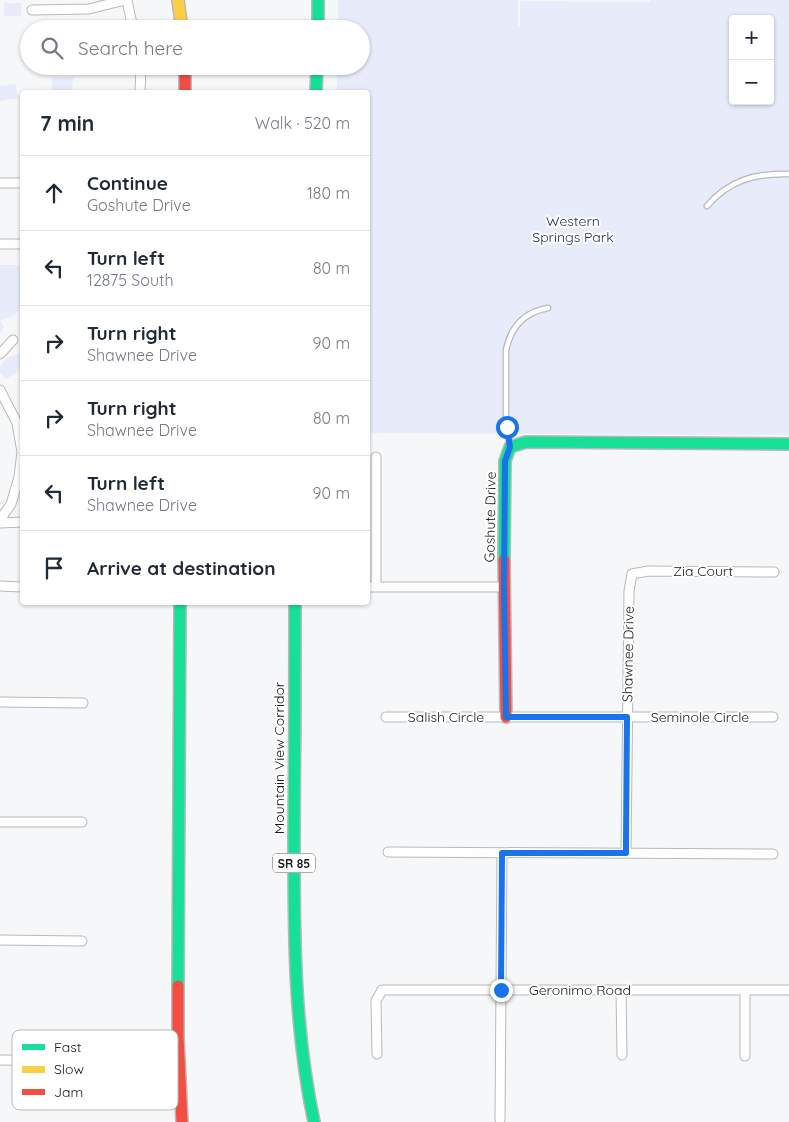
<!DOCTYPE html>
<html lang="en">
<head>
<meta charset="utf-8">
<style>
  :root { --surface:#fff; --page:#f2f2f3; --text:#1f2937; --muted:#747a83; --line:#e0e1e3 }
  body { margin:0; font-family:Quicksand,sans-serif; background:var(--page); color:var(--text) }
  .controls { position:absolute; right:15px; top:15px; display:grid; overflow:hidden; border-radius:5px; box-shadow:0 1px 4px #0004 }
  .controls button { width:45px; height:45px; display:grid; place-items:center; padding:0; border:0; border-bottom:1px solid var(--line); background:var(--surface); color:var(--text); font:25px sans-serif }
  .stop { position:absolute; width:15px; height:15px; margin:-11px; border:4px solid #1a73e8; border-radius:50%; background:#fff }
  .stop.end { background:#1a73e8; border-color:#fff; box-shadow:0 1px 5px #0008 }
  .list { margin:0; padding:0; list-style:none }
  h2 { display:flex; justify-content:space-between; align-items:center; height:65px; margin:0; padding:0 20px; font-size:21px }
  h2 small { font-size:16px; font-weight:400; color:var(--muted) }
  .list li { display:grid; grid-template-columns:32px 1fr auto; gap:15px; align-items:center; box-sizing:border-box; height:75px; padding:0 20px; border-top:1px solid var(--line) }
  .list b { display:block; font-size:19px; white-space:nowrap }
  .list p { margin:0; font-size:16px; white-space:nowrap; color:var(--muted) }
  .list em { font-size:16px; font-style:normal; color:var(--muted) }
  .icon { flex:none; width:28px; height:28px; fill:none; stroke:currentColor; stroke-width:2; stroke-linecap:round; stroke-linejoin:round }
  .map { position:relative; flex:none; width:789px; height:1122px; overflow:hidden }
  .search { position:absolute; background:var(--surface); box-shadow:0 1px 4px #0004; left:20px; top:20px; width:350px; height:55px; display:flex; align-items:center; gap:12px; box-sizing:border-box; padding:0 18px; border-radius:28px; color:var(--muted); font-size:19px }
  .panel { position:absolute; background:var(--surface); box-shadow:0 1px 4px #0004; left:20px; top:90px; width:350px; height:515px; border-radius:5px }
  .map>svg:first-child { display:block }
  .green { fill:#e8ecfa; fill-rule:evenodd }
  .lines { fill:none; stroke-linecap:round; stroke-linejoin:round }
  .lane-casing { stroke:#b8b9bb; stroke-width:7 }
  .street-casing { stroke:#b8b9bb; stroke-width:11 }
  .fast-casing { stroke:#b8b9bb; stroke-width:14 }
  .slow-casing { stroke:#b8b9bb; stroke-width:14 }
  .jam-casing { stroke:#b8b9bb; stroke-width:14 }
  .lane { stroke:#fefefe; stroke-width:4.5 }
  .street { stroke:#fefefe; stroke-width:9 }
  .fast { stroke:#16e098; stroke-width:11 }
  .slow { stroke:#ffcf43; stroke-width:11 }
  .jam { stroke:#f24e42; stroke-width:11 }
  .route { stroke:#1a73e8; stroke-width:6 }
  .labels { text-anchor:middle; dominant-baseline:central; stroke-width:4; stroke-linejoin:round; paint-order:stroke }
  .shield { fill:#fff; stroke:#5c5d5d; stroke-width:1 }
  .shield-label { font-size:12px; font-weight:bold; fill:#161718 }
  .park-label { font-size:14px; fill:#232a6e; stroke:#fff }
  .street-label { font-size:14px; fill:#161718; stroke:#fff }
  .key { fill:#fff; stroke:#b9b9ba; stroke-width:1 }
  .key-label { font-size:14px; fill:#161718 }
</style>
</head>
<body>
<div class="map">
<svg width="789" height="1122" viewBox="0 0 789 1122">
  <rect width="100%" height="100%" fill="#f6f7f9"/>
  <path class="green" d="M338,0H518V27H520V1L650,2L651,0H789V435L368,433V92H337V66H361V29H338ZM733,19H770V101H733Z
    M4,3H21V16H4Z
    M52,77H73L72,92H52Z
    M16,84L18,98L0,101V86Z
    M0,265H22V307L13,316L0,320L4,327L0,333Z
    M22,352V369L6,379L0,372C0,356 12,358 22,352Z"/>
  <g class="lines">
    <defs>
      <path id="lane" d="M707,206C729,180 756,173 789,174
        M510,446L506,421V350C511,326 525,312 548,308"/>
      <path id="street" d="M127,0L133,29
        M32,10L89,9L125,0
        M140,92L141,66
        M0,183H22
        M0,244H22
        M0,354L13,340
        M0,390L17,423L22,452L19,477L11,504L0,520
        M0,523L22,522
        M0,586L22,587
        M368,587H504
        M376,587V457
        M0,702L83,703
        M386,717H773
        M0,822H82
        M388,852L773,854
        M626,853L629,591L632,574L648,571L774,572
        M0,940L82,941
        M621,990L622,1055
        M745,990V1056
        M377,1054L376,1001L382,990H789
        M0,1060L81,1061
        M500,1120L502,853"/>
      <path id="fast" d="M318,0V29
        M316,92L317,66
        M504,560L505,461L510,447L526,442L789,444
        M295,602C295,681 295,761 294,840C294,937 294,1027 314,1122
        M178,986L180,602"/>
      <path id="slow" d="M178,0L182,29"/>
      <path id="jam" d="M185,66V92
        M504,560L506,717
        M178,986V1037L182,1122"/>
    </defs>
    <use href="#lane" class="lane-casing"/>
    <use href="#street" class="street-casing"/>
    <use href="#fast" class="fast-casing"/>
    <use href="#slow" class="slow-casing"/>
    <use href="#jam" class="jam-casing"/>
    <use href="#lane" class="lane"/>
    <use href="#street" class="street"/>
    <use href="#fast" class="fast"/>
    <use href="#slow" class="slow"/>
    <use href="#jam" class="jam"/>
  </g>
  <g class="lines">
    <path class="route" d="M501,990L502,853H626V842L627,717H506L504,587L505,461L510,447L507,427"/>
  </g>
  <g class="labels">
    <rect class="shield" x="273" y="853.5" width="42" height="19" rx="4"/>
    <g class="shield-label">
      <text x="294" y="863">SR 85</text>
    </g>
    <g class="park-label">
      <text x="573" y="221">Western<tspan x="573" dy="16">Springs Park</tspan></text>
    </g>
    <g class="street-label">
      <text transform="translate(490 517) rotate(-89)">Goshute Drive</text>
      <text x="703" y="571">Zia Court</text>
      <text transform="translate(628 654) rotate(-89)">Shawnee Drive</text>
      <text x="446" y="717">Salish Circle</text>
      <text x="700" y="717">Seminole Circle</text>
      <text transform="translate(279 758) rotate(-90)">Mountain View Corridor</text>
      <text x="580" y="990">Geronimo Road</text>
    </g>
  </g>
  <rect x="12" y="1030" width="166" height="80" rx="8" class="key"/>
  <rect x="22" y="1044" width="23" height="6" fill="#16e098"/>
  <rect x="22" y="1066" width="23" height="7" fill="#ffcf43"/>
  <rect x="22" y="1089" width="23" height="6" fill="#f24e42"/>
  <g class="key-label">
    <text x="54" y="1052">Fast</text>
    <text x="54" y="1074">Slow</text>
    <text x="54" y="1097">Jam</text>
  </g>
</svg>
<div class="controls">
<button>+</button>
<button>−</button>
</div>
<div class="stop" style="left:507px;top:427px"></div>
<div class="stop end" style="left:501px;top:990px"></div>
<div class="search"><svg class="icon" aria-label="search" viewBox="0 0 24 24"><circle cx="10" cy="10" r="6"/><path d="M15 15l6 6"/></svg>Search here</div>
<section class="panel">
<h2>7 min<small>Walk · 520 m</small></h2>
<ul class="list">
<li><svg class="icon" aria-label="ahead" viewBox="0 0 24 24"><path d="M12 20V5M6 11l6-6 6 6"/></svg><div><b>Continue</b><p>Goshute Drive</p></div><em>180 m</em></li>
<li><svg class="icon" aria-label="left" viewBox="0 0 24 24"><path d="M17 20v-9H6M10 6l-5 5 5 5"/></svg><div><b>Turn left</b><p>12875 South</p></div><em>80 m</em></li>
<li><svg class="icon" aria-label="right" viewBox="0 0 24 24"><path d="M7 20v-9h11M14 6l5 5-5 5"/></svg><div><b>Turn right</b><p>Shawnee Drive</p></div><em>90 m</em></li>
<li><svg class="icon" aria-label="right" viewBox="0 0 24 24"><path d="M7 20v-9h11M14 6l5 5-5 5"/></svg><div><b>Turn right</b><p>Shawnee Drive</p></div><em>80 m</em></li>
<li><svg class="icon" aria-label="left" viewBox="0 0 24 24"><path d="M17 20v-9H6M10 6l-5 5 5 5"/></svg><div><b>Turn left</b><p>Shawnee Drive</p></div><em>90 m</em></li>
<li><svg class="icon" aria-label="arrive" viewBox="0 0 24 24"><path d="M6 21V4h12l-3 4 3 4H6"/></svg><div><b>Arrive at destination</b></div></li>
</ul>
</section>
</div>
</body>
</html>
